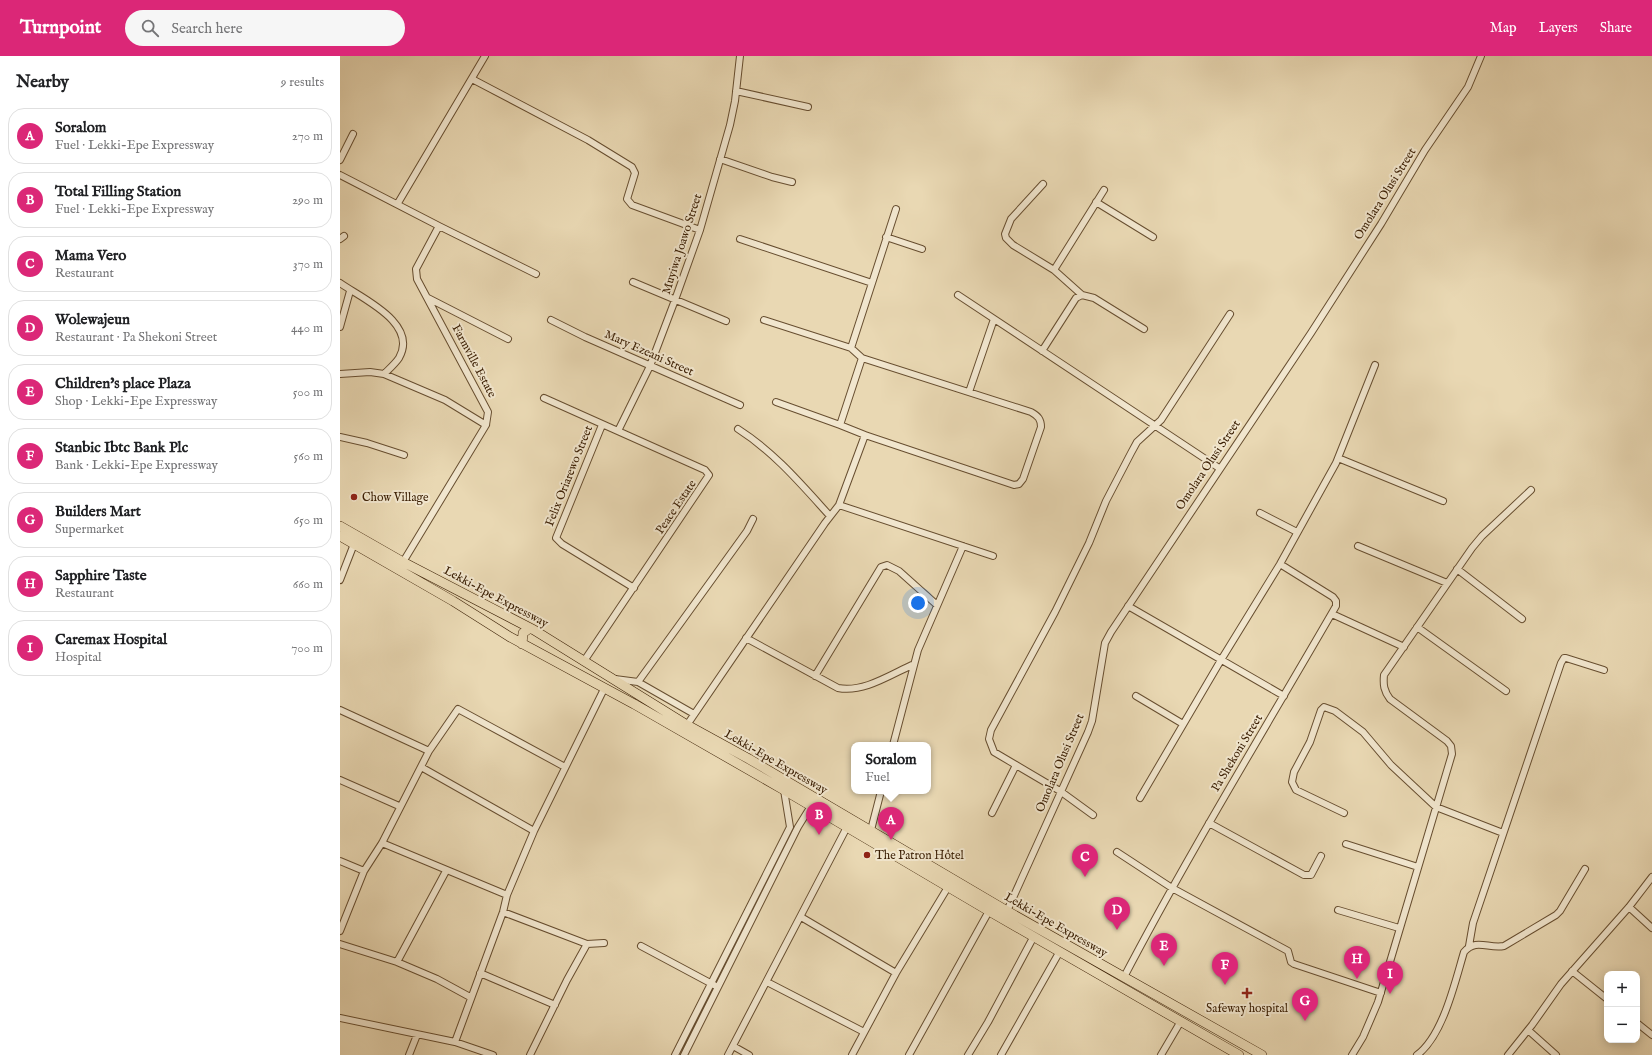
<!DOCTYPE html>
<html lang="en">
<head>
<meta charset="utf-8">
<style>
  :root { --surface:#fff; --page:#f6f6f6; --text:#202124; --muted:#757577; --line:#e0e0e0; --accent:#db2777 }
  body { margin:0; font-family:"IM FELL English",serif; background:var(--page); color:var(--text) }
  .controls { position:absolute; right:12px; bottom:12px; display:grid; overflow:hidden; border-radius:8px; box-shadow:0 2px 10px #0003 }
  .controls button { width:36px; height:36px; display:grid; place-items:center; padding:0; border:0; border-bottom:1px solid var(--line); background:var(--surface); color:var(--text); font:20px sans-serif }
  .you { position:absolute; left:578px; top:547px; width:14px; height:14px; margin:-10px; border:3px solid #fff; border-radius:50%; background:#1a73e8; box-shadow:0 0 0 6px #1a73e833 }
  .badge { display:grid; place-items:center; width:26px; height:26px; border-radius:50%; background:var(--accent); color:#fff; font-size:13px; font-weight:700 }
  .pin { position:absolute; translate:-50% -33px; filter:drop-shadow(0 1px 2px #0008) }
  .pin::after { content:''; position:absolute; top:21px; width:14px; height:12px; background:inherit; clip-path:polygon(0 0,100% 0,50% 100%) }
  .popup { position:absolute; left:511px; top:686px; width:80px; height:52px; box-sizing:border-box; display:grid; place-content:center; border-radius:8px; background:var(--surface); filter:drop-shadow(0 1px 3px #0005); font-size:13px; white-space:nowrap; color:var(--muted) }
  .popup b { font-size:15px; color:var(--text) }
  .popup::after { content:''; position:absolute; left:50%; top:100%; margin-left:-8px; border:8px solid transparent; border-top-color:var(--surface) }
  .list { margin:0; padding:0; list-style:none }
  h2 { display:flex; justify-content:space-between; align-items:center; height:52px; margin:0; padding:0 16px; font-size:17px }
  h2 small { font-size:13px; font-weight:400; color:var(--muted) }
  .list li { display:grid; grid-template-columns:26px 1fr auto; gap:12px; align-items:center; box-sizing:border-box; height:56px; margin:0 8px 8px; padding:0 8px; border:1px solid var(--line); border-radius:16px }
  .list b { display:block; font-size:15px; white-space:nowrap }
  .list p { margin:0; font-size:13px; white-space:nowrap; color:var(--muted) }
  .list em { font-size:13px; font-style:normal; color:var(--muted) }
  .icon { flex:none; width:22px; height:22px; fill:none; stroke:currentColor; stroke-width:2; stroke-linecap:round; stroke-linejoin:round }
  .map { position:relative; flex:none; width:1312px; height:999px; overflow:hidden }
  header { display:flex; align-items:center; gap:24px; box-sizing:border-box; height:56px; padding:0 20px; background:var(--accent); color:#fff }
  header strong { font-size:19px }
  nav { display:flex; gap:22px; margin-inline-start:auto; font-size:14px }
  .search { width:280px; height:36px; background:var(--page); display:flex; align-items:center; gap:10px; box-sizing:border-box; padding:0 14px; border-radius:22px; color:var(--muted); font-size:15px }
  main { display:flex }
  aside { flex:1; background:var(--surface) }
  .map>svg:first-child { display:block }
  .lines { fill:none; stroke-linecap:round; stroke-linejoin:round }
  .minor-casing { stroke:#674e30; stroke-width:8 }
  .highway-casing { stroke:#3c2005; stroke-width:10 }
  .minor { stroke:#f1e6ce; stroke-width:6 }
  .highway { stroke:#e9d8b3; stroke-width:9 }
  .poi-dot { fill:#8f2418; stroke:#f1e6ce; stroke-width:1.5 }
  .labels { text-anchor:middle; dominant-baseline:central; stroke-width:4; stroke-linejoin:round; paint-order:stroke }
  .street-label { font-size:12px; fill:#3c2005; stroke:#f1e6ce }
  .poi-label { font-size:12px; fill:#3c2005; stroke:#f1e6ce; text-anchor:start }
</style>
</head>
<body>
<header>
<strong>Turnpoint</strong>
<div class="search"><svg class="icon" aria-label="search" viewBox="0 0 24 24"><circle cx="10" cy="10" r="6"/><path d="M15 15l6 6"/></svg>Search here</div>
<nav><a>Map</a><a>Layers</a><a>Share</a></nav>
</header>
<main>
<aside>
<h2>Nearby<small>9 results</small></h2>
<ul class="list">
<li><span class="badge">A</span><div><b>Soralom</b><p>Fuel · Lekki-Epe Expressway</p></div><em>270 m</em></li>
<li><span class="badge">B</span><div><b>Total Filling Station</b><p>Fuel · Lekki-Epe Expressway</p></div><em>290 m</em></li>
<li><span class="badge">C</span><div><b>Mama Vero</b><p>Restaurant</p></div><em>370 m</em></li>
<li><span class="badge">D</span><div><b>Wolewajeun</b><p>Restaurant · Pa Shekoni Street</p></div><em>440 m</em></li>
<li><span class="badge">E</span><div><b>Children's place Plaza</b><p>Shop · Lekki-Epe Expressway</p></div><em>500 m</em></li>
<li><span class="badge">F</span><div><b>Stanbic Ibtc Bank Plc</b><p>Bank · Lekki-Epe Expressway</p></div><em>560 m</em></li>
<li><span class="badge">G</span><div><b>Builders Mart</b><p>Supermarket</p></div><em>650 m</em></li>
<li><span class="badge">H</span><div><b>Sapphire Taste</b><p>Restaurant</p></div><em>660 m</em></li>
<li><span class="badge">I</span><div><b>Caremax Hospital</b><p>Hospital</p></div><em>700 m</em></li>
</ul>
</aside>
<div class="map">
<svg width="1312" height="999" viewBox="0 0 1312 999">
  <rect width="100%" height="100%" fill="#e9d8b3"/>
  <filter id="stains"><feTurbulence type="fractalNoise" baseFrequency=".005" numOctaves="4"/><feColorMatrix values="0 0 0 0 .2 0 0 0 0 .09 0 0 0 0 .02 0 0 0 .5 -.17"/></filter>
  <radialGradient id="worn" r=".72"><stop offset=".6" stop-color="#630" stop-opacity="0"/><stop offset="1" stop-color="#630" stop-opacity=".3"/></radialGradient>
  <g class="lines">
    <defs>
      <path id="minor" d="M132,23L248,84L292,111L295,117L287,143L292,149L360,174
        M396,35L468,51
        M380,103L432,121L452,126
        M0,104L13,78
        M0,119L99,170L76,213L77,223L148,356L146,369L63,506
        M703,128L671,163L665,178L666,182L673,189L714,214L742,239
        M756,146L813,181
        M58,147L145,0
        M99,170L196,218
        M546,181L582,193
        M0,183L4,180
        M400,183L532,227
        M714,214L764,134
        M293,226L386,265
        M0,227C21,242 79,267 59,302C55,308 49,313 44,318
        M618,239L879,412
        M88,242L168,283
        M211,264L245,281L400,349
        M424,264L511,292
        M0,271L10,235
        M702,295L736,242L742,239L754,242L804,273
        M522,302L691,356C698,360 701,363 701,371L683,423L679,428L674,429L525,379
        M0,318L30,316L44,318L105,344L146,369
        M629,336L654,263
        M204,342L365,414L369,419L244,605
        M436,346L500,369
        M262,369L216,482L222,488L294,532
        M398,373C434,396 461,428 490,460
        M278,375L310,310L335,244L360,174L390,69L395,45L400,0
        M0,381L27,387L64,399
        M998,402L1103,445
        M499,449L653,500
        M920,457L957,476
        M1018,490L1107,527
        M1117,513L1182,563
        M0,524L14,488
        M788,550L944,640
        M992,558L1064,591
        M1077,571L1166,635
        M406,582L498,632C523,637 550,619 572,609
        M475,620L541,511L547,509L559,515L597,549
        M275,623L298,626L407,475L413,463
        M298,626L354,658
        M796,640L843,668
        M0,654L89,695
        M347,669L485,467L499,449L525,379L500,369L522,302L511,292L556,153
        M553,689L578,594L623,490
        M81,711L194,775
        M0,724L59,750
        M800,742L881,604L940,508L996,407L1035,309
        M652,757L676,709
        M1004,757L956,734L952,726L954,716L970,686L981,654L984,651L995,655L1023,676L1051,709L1096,751L1163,777
        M753,759L720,735L654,696L649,683L651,674L715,556L749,487L766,445L791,397L797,386L821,364L890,258
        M869,767L964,819H971L981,800
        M531,774L541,735
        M42,787L167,839
        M1006,788L1078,811
        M777,796L832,832L948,895L951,906L954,908L1041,937
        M0,805L24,815
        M1289,851L1312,872
        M998,854L1059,872
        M667,855L748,676L752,665L765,587L771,576L971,277L1041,168L1085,94L1128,31L1141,0
        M163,856L247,888L264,887
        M461,861L556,917
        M0,875L24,815L42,787L89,695L118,653L225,711
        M0,888L57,906L97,923L130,941
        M301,890L374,929
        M1129,890L1133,867L1221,607L1224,602H1226L1264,614
        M57,906L106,815
        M1232,915L1267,943
        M140,917L215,949
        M784,921C850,795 925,673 996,550V545L993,541L940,508
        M427,926L524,976
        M0,962L115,986L153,999
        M1297,967L1312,979
        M1188,974L1216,999
        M115,986L163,856L167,839L194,775L264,633
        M393,990L409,999
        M69,999L77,979
        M190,999L227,924L247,888
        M335,999L450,771L444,734
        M344,999L458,771L471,750
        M388,999L507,771
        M512,999L556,917L608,831
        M569,999L649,855
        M628,999L648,966L694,880
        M661,999L720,895
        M821,999L841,965
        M1012,999L1023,981L1038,946L1112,698L1111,690L1107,685L1050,643C1044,635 1043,629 1044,619L1132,492L1142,480L1191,434
        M1077,999C1103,980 1115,926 1124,896C1136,882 1148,893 1164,890L1216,859L1220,855L1245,813
        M1168,999L1192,969L1221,928L1289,851L1312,821"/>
      <path id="highway" d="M0,470L63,506L194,574L347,669L409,703L667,855L922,999
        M0,480L113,545L170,581L294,648L444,734L649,855L899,999
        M182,588L183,577L190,572"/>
    </defs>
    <use href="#minor" class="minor-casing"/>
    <use href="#highway" class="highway-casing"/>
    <use href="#minor" class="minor"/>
    <use href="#highway" class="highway"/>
  </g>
  <g class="poi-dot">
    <circle cx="14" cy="441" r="4"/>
    <circle cx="527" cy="799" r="4"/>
    <path d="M905 931h4v4h4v4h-4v4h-4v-4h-4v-4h4z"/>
  </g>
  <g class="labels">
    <g class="street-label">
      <text transform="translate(1045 138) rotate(-58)">Omolara Olusi Street</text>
      <text transform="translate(342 188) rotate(-72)">Muyiwa Joawo Street</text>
      <text transform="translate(309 297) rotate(24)">Mary Ezeani Street</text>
      <text transform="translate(134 305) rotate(62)">Farmville Estate</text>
      <text transform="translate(868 409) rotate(-56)">Omolara Olusi Street</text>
      <text transform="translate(229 420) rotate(-68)">Felix Oriarewo Street</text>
      <text transform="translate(336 451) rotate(-56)">Peace Estate</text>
      <text transform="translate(156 541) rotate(28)">Lekki-Epe Expressway</text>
      <text transform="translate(897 697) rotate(-59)">Pa Shekoni Street</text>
      <text transform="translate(436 706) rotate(30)">Lekki-Epe Expressway</text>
      <text transform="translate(720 707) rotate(-67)">Omolara Olusi Street</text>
      <text transform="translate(716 869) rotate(30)">Lekki-Epe Expressway</text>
    </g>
    <g class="poi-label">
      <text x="22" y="441">Chow Village</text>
      <text x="535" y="799">The Patron Hôtel</text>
      <text x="907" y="952" text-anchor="middle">Safeway hospital</text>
    </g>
  </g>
  <rect width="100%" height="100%" filter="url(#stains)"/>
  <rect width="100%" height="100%" fill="url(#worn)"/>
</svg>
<div class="controls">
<button>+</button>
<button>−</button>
</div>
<div class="you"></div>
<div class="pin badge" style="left:551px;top:784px">A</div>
<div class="popup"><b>Soralom</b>Fuel</div>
<div class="pin badge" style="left:479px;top:779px">B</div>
<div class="pin badge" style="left:745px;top:821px">C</div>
<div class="pin badge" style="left:777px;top:874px">D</div>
<div class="pin badge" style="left:824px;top:910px">E</div>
<div class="pin badge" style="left:885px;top:929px">F</div>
<div class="pin badge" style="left:965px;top:965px">G</div>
<div class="pin badge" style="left:1017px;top:923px">H</div>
<div class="pin badge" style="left:1050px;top:938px">I</div>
</div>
</main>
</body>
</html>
